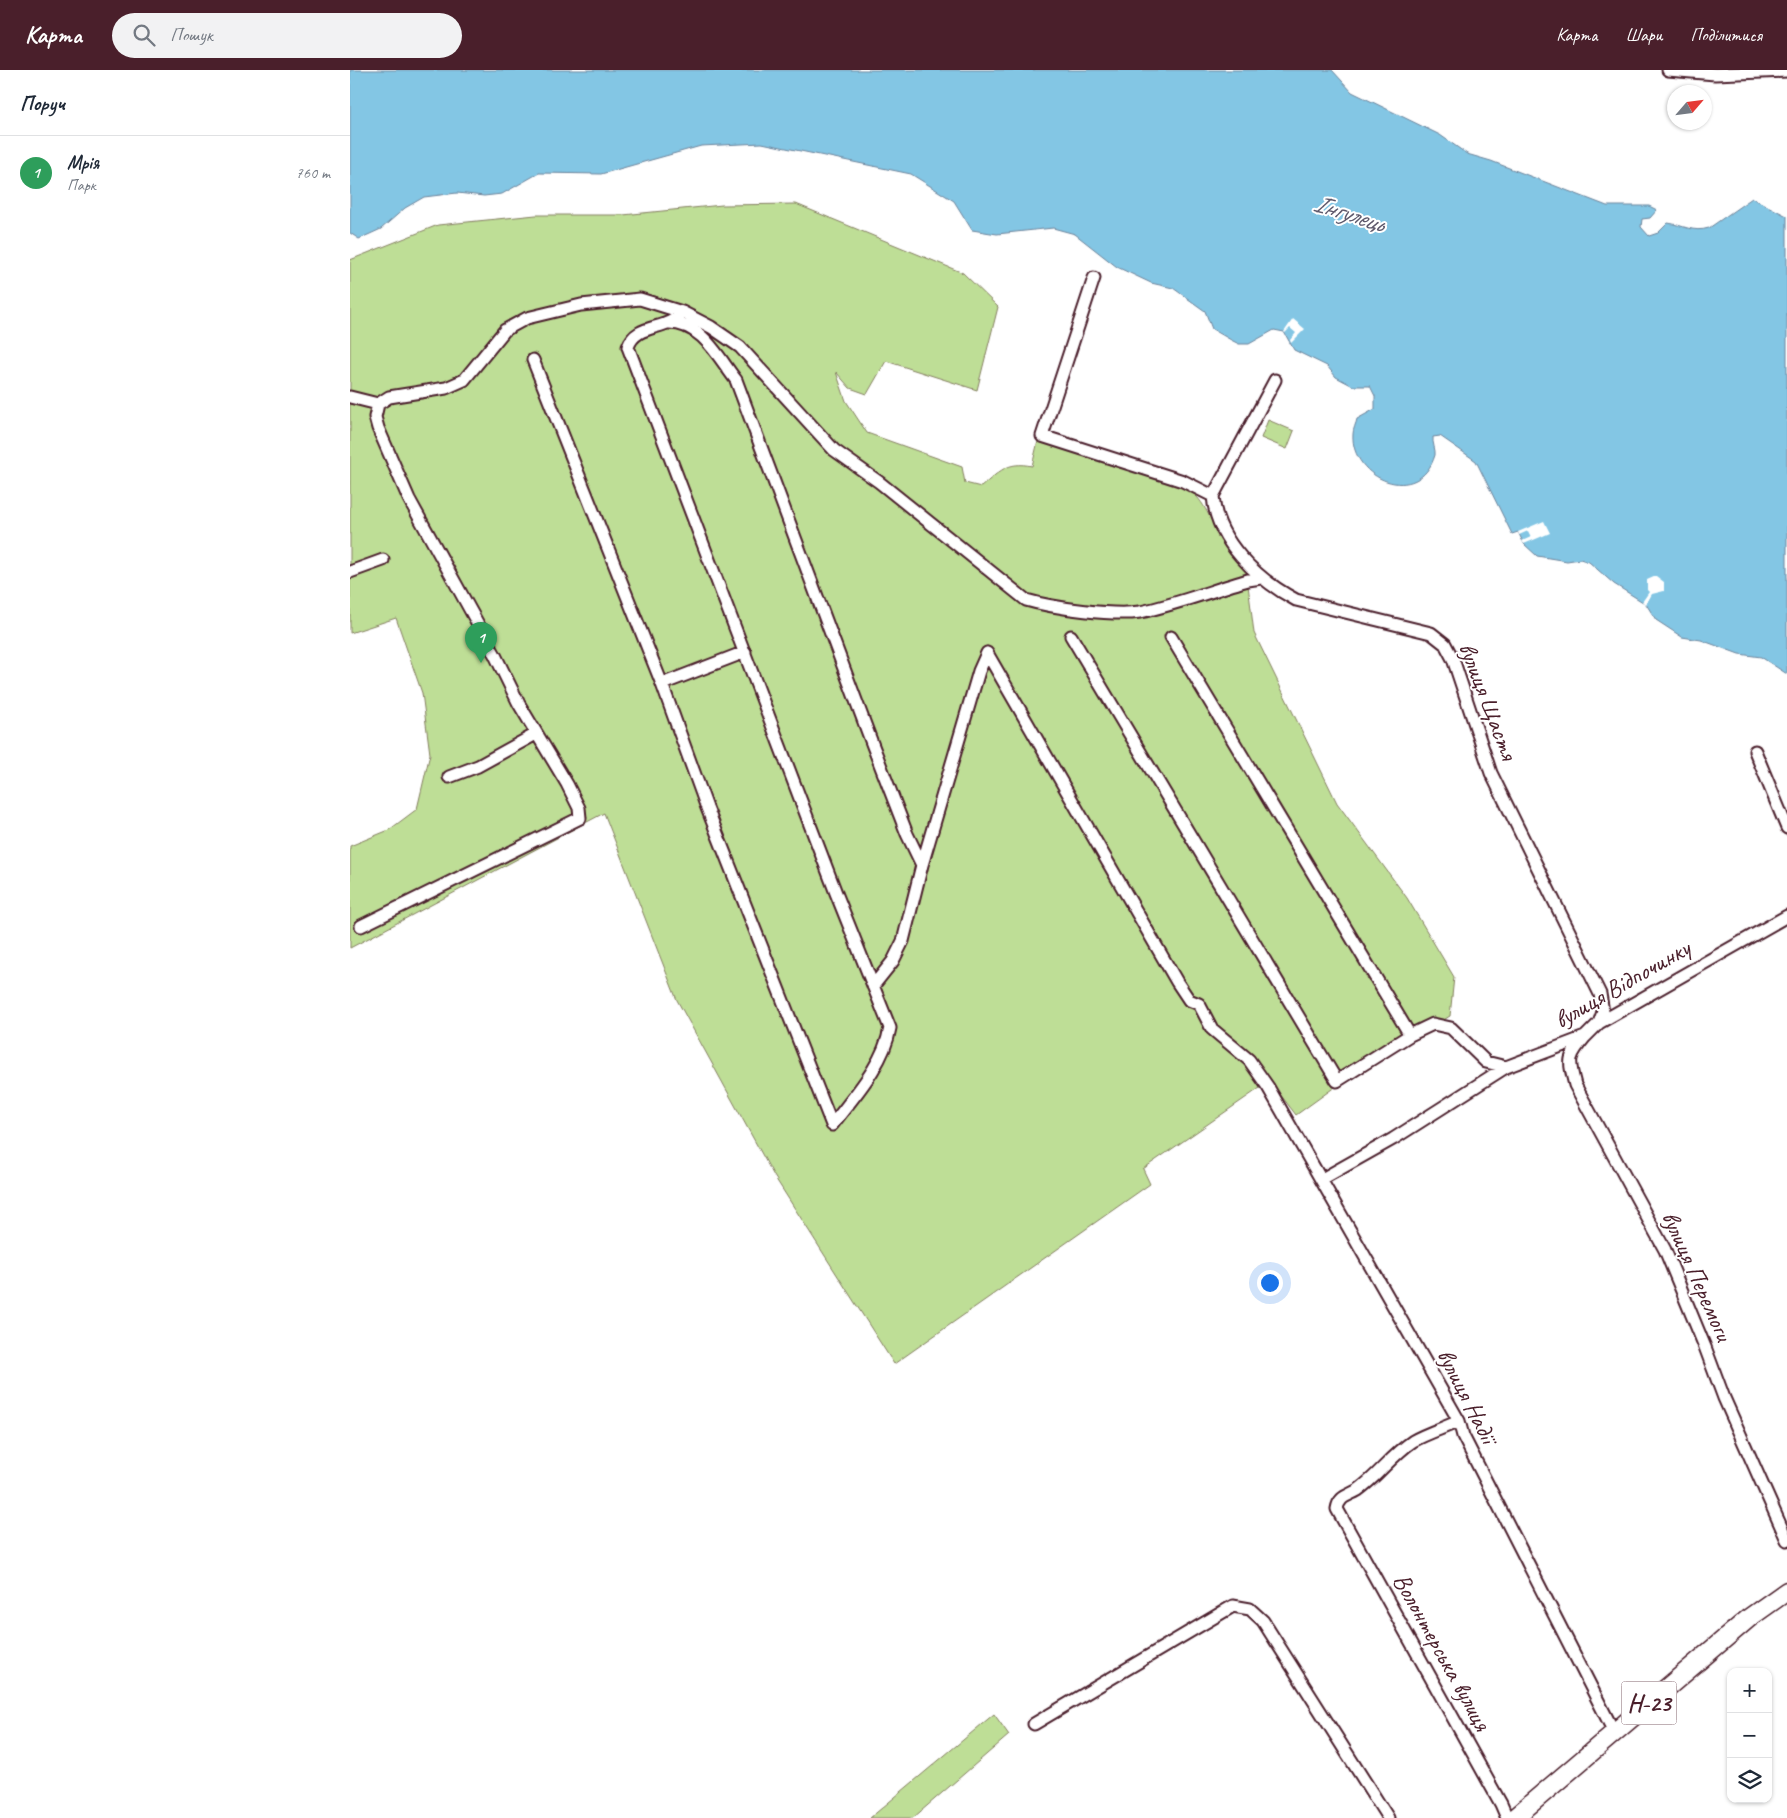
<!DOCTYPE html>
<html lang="uk">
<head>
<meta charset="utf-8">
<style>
  :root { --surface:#fff; --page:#f2f2f3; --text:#1f2937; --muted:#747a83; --line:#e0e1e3; --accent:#4a1f2b }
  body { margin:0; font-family:Caveat,sans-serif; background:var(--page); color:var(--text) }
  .controls { position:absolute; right:15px; bottom:15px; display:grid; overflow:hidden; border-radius:10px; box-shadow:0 1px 4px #0004 }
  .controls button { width:45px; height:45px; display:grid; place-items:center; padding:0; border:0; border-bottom:1px solid var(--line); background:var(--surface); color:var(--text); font:25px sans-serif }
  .compass { position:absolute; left:1317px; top:15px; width:45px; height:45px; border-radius:50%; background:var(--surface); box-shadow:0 1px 4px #0004; rotate:62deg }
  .you { position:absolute; left:919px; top:1212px; width:18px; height:18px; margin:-12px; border:4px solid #fff; border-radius:50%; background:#1a73e8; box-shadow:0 0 0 8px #1a73e833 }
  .badge { display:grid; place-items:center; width:32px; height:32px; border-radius:50%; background:var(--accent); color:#fff; font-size:16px; font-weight:700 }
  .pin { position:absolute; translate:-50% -41px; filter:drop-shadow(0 1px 2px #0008) }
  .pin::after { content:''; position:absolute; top:26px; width:18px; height:15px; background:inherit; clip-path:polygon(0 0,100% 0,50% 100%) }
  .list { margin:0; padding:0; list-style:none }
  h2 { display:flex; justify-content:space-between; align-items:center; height:65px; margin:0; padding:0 20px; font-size:21px }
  h2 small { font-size:16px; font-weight:400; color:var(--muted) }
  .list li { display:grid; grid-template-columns:32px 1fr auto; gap:15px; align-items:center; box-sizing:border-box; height:75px; padding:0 20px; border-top:1px solid var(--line) }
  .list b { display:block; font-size:19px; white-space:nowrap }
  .list p { margin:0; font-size:16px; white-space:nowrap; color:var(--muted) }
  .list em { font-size:16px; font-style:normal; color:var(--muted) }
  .icon { flex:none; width:28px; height:28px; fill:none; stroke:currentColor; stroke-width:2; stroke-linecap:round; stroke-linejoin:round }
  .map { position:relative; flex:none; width:1437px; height:1748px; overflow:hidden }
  header { display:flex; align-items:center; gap:30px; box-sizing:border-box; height:70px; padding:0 25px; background:var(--accent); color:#fff }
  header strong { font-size:24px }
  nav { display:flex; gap:28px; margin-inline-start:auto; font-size:18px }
  .search { width:350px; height:45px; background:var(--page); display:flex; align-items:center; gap:12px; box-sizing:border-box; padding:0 18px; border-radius:28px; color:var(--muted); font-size:19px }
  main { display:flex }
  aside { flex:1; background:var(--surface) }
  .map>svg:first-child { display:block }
  .green { fill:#bede96; stroke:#847e60 }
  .water { fill:#83c6e4; stroke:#6c839a }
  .pier { fill:#fff }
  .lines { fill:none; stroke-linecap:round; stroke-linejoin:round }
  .street-casing { stroke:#4a1f2b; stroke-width:15 }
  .primary-casing { stroke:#4a1f2b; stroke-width:21 }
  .street { stroke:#fff; stroke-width:11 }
  .primary { stroke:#fff; stroke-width:18 }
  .labels { text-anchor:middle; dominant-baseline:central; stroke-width:4; stroke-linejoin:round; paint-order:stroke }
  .shield { fill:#fff; stroke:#80626b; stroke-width:1 }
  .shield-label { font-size:24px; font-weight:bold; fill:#4a1f2b }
  .street-label { font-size:25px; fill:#4a1f2b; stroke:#fff }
  .water-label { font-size:26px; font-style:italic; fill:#5e596c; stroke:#fff }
</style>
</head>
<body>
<header>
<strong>Карта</strong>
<div class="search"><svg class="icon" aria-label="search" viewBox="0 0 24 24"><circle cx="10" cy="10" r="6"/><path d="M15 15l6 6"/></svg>Пошук</div>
<nav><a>Карта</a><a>Шари</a><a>Поділитися</a></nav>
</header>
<main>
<aside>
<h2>Поруч<small></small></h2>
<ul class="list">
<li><span class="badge" style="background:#2e9e5b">1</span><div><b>Мрія</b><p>Парк</p></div><em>760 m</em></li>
</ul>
</aside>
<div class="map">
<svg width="1437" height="1748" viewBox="0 0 1437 1748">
  <rect width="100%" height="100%" fill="#fff"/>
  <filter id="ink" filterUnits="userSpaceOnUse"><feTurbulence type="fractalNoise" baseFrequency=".02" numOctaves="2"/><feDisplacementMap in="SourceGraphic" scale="10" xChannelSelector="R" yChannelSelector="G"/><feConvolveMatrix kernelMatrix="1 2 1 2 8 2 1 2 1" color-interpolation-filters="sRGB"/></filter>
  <g filter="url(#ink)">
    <path class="green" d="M446,134L613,203L648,237L627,320L536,291L517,324L500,318L486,302L496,331L517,363L612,397L615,413L631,417C650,401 657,391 682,396L688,371L832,416C853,426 856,443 868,461C878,476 892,490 903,504L791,537C755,540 714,536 680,527L499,385L399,291L464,368L482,384L526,416L667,529L772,547L898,515L904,563L987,733L1057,828L1104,907L1100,946L989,1014L946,1045L920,1011L793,1099L800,1114L544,1294L424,1106L327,930L254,743L0,878V776L39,760L67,739L80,684L72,623L46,548L0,563V190L88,155L186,145H273L372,135Z
      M918,350L944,361L937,379L911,368Z
      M644,1644L659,1665L563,1748H520Z"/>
    <path class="water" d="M0,0H982L1002,22L1090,65L1117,84L1141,91L1257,136H1299L1307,140L1300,148L1292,149L1291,157L1299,166L1308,163L1318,153C1333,155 1343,163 1359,158L1402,128L1437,146V604L1411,587L1389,584L1351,570L1332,567L1306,550L1296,534L1264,514L1239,492L1230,489L1217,491L1187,486L1174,474L1168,462L1162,464L1126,391L1090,366L1083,367C1082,373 1086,380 1085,385C1069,438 1000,409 1003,364C1003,359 1006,354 1007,349L1025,339V326L1020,316H1003L986,307L977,296L944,280L934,262L924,260L899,274H889L881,270L862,259L855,241L823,218L801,213L767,197L725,164L703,158L647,164L622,160L604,131L561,104L412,73L351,76L251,104L189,103L152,124L134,126L107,123L74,127L55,138L31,159L9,169L0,163Z"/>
    <path class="pier" d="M943,249L955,259L941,273L940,270L946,263L940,258L935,263L934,262Z
      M1194,451L1200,463L1174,474L1172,471L1181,467L1178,461L1169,465L1168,462Z
      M1306,506L1314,512V521L1302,524L1296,534L1292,532L1299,522L1297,520V510Z"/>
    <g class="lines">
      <defs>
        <path id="street" d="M1318,0L1365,4L1437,1
          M744,208L692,366L833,411L863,426
          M332,242C318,262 286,252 278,277L486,823L540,958C534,994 504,1026 482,1055
          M319,253C352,253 368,287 386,310L523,676L557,764L572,795L553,871L543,891L523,916
          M183,290L312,614L357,738L482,1055
          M925,310L863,426C866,471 908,510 946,530L1081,563L1095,574L1103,589L1141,703L1250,924L1253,942L1249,953
          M0,327L28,334L39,327L96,318L114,310L155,260L177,248L231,235L290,229L332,242L361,257L390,277L484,380L529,412L676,530C703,538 763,546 790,542C825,535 863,520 898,510L911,508
          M0,502L33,490
          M721,566L987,1011L1060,965L1083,954L1101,958L1136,992L1156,997
          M821,567L1060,965
          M637,583L827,912L839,930L849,934L862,959L899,990L918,1017L1109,1351L1113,1366L1264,1662
          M312,614L395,582
          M1405,681L1437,758
          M99,707L128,696L186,664
          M572,795L629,601L637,583
          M11,856L230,748L229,738L217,714L169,634L145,585L59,429L28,358L25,347L28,334
          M1235,967C1218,987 1218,989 1225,1015L1315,1180L1355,1277L1374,1328L1437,1470
          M972,1109L1043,1069L1156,997L1235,967L1249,953L1437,846
          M1109,1351C1094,1358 1077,1363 1063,1371C1042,1385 1028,1406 1008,1420C998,1426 989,1426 987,1439L1151,1734L1157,1748
          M684,1654L883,1536L900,1539L913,1551L1038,1748"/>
        <path id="primary" d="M1164,1748L1399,1548L1437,1521"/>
      </defs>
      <use href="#street" class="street-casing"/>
      <use href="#primary" class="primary-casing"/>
      <use href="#street" class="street"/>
      <use href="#primary" class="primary"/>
    </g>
  </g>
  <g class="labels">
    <rect class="shield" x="1271.5" y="1611.5" width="55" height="43" rx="4"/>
    <g class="shield-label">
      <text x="1299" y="1633">Н-23</text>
    </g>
    <g class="street-label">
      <text transform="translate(1138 631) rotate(69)">вулиця Щастя</text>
      <text transform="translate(1272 914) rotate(-30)">вулиця Відпочинку</text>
      <text transform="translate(1347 1206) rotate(66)">вулиця Перемоги</text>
      <text transform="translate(1117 1326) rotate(63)">вулиця Надії</text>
      <text transform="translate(1092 1582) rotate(61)">Волонтерська вулиця</text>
    </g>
    <g class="water-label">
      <text transform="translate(999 143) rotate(18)">Інгулець</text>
    </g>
  </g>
</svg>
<div class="controls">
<button>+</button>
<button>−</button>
<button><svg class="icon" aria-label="layers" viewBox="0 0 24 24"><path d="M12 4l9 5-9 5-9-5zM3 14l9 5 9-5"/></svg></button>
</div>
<svg class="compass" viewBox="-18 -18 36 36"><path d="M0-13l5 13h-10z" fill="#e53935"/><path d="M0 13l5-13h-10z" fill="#747a83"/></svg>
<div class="you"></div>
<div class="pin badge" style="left:131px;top:593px;background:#2e9e5b">1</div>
</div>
</main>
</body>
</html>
